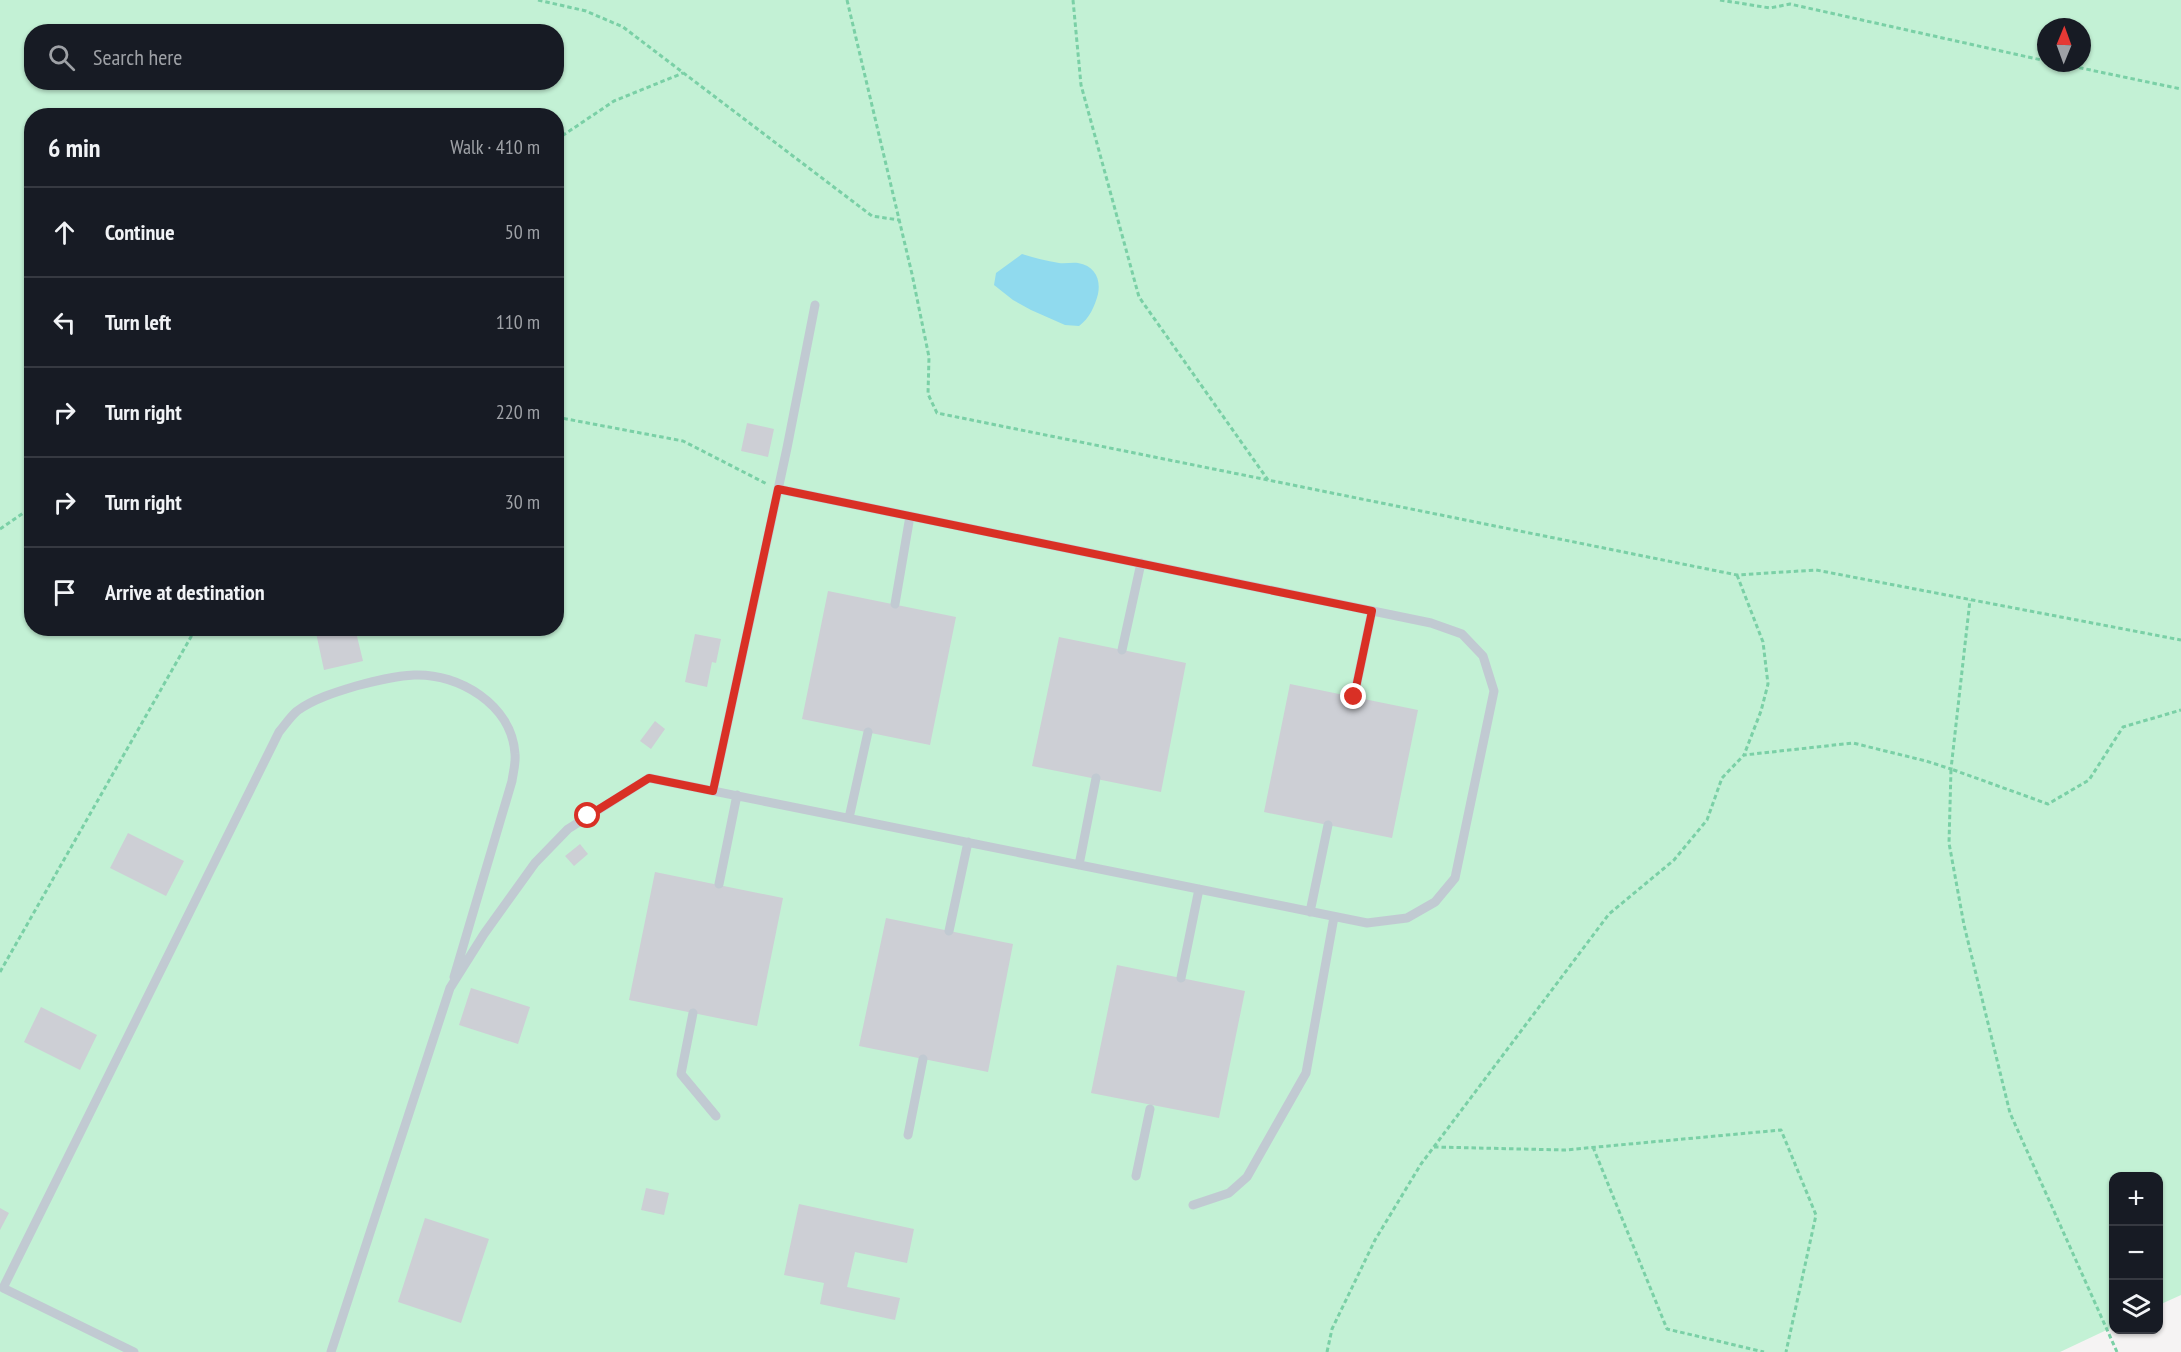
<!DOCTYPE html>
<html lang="en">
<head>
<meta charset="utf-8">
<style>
  :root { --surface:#171b24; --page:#20242c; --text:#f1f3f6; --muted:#9ea1a6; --line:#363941 }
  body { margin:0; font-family:"PT Sans Narrow",sans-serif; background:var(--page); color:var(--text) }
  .controls { position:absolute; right:18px; bottom:18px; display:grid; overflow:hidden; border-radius:12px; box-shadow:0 2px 4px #0004 }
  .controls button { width:54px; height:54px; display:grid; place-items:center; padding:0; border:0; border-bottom:2px solid var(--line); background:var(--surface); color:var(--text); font:30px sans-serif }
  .compass { position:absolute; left:2037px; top:18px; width:54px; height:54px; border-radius:50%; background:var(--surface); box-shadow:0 2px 4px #0004; rotate:1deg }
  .stop { position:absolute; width:18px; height:18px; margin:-14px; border:4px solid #d93025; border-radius:50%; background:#fff }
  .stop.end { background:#d93025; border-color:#fff; box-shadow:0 2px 6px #0008 }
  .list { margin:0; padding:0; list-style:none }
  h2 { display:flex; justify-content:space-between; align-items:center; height:78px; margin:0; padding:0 24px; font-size:26px }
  h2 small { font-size:20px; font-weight:400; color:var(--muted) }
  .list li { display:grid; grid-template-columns:39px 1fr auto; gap:18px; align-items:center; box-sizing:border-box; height:90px; padding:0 24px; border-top:2px solid var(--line) }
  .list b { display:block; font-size:22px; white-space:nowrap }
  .list em { font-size:20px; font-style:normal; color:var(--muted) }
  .icon { flex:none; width:33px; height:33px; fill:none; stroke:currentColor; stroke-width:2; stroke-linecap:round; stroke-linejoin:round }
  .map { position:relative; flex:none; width:2181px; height:1352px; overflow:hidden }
  .search { position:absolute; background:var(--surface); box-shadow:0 2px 4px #0004; left:24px; top:24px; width:540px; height:66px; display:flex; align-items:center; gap:15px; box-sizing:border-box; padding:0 21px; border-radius:24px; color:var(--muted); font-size:22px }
  .panel { position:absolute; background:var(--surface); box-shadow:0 2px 4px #0004; left:24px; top:108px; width:540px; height:528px; border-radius:24px }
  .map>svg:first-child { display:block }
  .green { fill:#c3f1d5; fill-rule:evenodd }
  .water { fill:#90daee }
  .building { fill:#cdcfd5 }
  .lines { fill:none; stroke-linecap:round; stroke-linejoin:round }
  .path { stroke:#7ad0a6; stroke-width:3; stroke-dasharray:4.5 3; stroke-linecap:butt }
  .service { stroke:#c1cad2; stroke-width:9 }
  .route { stroke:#d93025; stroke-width:8 }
</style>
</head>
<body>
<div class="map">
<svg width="2181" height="1352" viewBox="0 0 2181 1352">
  <rect width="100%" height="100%" fill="#f5f3f3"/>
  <path class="green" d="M0,0H2181V1295L2159,1305L2158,1176H2114L2113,1327L2060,1352H0ZM2046,27H2082V63H2046ZM32,32H556V82H32ZM32,116H556V628H32Z"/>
  <path class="water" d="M1022,254C1034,258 1047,261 1059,263C1065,264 1072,262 1078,263C1095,266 1101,279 1098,294C1095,306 1089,319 1079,326L1065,325L1031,310L1013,300L994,285L996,273Z"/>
  <path class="building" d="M747,423L774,429L768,457L741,451Z
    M828,591L956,617L930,745L802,719Z
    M315,628H355L363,661L324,670Z
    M695,634L721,639L716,663L712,662L707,687L685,682Z
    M1059,637L1186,663L1161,792L1032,766Z
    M1290,684L1418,710L1392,838L1264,812Z
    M655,721L665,729L651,749L640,741Z
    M128,833L184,861L166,896L110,868Z
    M580,844L588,854L574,866L565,856Z
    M655,872L783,898L757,1026L629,1000Z
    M886,918L1013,944L988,1072L859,1046Z
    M1117,965L1245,991L1219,1118L1091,1093Z
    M471,988L530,1007L518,1044L459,1025Z
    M41,1007L97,1035L80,1070L24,1042Z
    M646,1188L669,1193L664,1215L641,1210Z
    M799,1204L914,1229L907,1263L855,1252L847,1287L900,1298L895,1320L820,1304L824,1283L784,1275Z
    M0,1208L9,1213L0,1230Z
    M425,1218L489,1239L461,1323L398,1302Z"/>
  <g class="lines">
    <path class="path" d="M538,0L586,11L623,27L872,216L899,220
      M847,0L912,274L929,357L928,394L937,413L1737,575L1816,570L2181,640
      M1073,0L1081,85L1139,297L1268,480
      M1720,0L1770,8L1790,4L2046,61
      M2057,63L2181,89
      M556,140L614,101L683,73
      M556,417L683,441L767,484
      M0,529L32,507
      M1737,575L1763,642L1768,684L1761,711L1744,755
      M0,972L196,628
      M1434,1147L1565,1150L1781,1130L1816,1215L1786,1352
      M1593,1147L1667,1329L1764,1352
      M1327,1352L1332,1329L1375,1240L1421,1164L1609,914L1674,860L1707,820L1722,778L1744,755L1853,743L1926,761L1951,769L1970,600
      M2117,1352L2010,1113L1964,925L1949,843L1951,769L2048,804L2089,780L2123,727L2181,710"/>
    <path class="service" d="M895,604L910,516
      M1122,650L1141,563
      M1354,697L1372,611
      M713,791L787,448L815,305
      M849,818L868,732
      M1079,865L1096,778
      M719,884L737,795
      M1310,912L1328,825
      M949,931L968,842
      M1181,978L1199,889
      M693,1013L681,1074L716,1116
      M908,1135L923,1059
      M1136,1176L1150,1109
      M1193,1205L1229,1193L1247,1177L1306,1073L1334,917
      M134,1352L3,1288L279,732C285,725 290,717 297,711C313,699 336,692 356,686C375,681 394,676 414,675C459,673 512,705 515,754C516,763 513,773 512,781L454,977
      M331,1352L450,988L484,934L535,863L568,829L649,778L1367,923L1407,918L1435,902L1455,878L1494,691L1483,656L1462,634L1431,623L778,489"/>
  </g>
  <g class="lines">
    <path class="route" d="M588,816L649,778L713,791L778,489L1372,611L1354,697"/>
  </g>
</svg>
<div class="controls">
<button>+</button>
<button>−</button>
<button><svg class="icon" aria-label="layers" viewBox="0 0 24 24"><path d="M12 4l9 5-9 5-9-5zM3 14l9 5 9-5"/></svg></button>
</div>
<svg class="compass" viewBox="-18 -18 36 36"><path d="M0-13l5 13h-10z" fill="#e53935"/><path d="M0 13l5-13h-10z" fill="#9ea1a6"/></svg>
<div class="stop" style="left:588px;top:816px"></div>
<div class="stop end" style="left:1354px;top:697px"></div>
<div class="search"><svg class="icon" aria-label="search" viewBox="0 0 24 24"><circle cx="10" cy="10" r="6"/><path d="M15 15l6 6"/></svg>Search here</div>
<section class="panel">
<h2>6 min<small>Walk · 410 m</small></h2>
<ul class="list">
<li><svg class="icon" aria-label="ahead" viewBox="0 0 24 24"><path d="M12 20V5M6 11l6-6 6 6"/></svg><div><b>Continue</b></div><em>50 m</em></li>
<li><svg class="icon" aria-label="left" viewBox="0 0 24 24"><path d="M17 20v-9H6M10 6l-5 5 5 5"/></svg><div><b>Turn left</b></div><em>110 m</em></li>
<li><svg class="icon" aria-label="right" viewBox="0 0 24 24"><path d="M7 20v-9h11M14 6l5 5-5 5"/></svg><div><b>Turn right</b></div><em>220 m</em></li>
<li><svg class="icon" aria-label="right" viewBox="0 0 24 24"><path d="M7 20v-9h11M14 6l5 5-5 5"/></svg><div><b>Turn right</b></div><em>30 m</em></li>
<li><svg class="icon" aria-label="arrive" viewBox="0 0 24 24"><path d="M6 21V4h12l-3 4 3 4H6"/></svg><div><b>Arrive at destination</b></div></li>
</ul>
</section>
</div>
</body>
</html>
